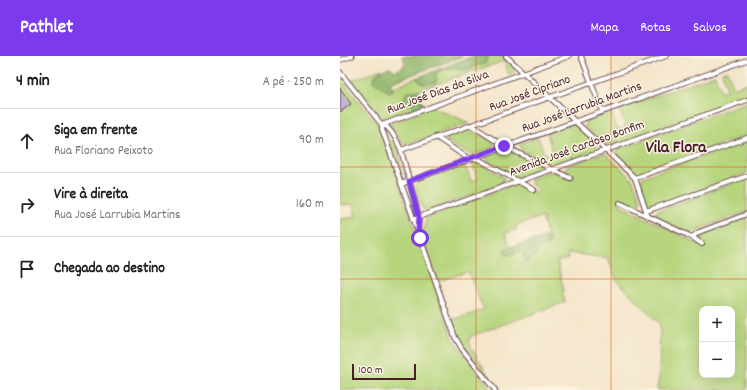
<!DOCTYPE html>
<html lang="pt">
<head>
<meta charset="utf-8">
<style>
  :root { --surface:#fff; --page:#f2f2f2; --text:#222; --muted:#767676; --line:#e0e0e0; --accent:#7c3aed }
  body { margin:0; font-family:Dekko,sans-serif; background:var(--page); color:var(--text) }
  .controls { position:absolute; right:12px; bottom:12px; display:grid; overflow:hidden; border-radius:8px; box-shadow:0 4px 16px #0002 }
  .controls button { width:36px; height:36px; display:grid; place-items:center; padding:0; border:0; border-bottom:1px solid var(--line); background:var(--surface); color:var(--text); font:20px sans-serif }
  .scale { position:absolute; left:12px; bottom:10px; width:64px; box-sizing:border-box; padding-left:4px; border:2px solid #4a1f2b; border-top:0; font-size:11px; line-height:14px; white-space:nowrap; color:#4a1f2b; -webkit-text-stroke:3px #fcf5e5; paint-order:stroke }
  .stop { position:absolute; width:12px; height:12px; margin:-9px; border:3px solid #7c3aed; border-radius:50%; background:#fff }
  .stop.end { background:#7c3aed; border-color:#fff; box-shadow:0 1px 4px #0008 }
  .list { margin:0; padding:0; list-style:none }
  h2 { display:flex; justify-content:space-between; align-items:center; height:52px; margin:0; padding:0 16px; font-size:17px }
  h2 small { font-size:13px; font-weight:400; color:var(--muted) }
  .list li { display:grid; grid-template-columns:26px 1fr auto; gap:12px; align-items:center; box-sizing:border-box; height:64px; padding:0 16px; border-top:1px solid var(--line) }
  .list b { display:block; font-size:15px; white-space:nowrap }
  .list p { margin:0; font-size:13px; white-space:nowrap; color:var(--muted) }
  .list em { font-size:13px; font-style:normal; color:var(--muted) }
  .icon { flex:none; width:22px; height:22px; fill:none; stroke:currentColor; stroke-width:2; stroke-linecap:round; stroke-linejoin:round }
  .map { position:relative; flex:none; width:407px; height:334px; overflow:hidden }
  header { display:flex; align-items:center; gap:24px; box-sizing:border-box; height:56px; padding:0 20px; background:var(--accent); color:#fff }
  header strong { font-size:19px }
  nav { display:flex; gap:22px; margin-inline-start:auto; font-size:14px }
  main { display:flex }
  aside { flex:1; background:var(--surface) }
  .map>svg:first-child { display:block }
  .green { fill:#b6d57d; stroke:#807a54; fill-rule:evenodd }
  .forest { fill:#90b66c; stroke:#6d6a4c }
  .building { fill:#a79bd8 }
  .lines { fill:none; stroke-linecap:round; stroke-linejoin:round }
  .street-casing { stroke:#633d42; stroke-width:6 }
  .street { stroke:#fff; stroke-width:4 }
  .route { stroke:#7c3aed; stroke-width:5 }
  .grid { fill:none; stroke:#e0560e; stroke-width:1; stroke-opacity:0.55 }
  .labels { text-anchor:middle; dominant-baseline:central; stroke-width:3; stroke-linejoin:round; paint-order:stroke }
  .street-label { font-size:13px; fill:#4a1f2b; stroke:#fcf5e5 }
  .district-label { font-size:17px; font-weight:bold; fill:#4a1f2b; stroke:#fcf5e5 }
</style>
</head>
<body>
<header>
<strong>Pathlet</strong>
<nav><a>Mapa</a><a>Rotas</a><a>Salvos</a></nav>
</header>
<main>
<aside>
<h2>4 min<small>A pé · 250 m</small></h2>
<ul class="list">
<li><svg class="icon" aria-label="ahead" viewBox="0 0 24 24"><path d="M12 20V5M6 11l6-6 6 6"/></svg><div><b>Siga em frente</b><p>Rua Floriano Peixoto</p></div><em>90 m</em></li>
<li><svg class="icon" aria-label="right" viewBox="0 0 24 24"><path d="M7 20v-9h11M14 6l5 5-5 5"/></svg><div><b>Vire à direita</b><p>Rua José Larrubia Martins</p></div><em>160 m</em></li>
<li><svg class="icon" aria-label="arrive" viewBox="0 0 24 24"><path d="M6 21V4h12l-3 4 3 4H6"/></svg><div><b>Chegada ao destino</b></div></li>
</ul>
</aside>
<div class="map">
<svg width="407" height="334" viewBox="0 0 407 334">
  <rect width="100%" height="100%" fill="#fcf5e5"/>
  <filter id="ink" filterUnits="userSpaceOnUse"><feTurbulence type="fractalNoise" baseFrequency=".025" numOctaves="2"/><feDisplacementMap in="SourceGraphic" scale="8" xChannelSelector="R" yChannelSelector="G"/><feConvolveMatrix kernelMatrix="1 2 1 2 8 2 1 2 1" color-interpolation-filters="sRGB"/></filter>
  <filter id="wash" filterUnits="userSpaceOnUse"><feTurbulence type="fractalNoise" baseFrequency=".012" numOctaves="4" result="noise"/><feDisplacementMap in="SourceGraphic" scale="16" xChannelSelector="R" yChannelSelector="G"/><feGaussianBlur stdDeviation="0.9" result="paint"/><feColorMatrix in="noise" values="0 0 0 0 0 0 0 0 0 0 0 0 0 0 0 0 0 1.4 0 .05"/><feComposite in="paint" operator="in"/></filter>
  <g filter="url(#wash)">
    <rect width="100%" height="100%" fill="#f3e4c7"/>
    <path class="green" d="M148,0H162L174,11L173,17L169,19L164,5L79,34L67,36L64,45L70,48L75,53L45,63L36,57L10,25L42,13L34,21L33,25L49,36L53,34V31L76,22L84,28L96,26L95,18C108,8 113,15 128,13C134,13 142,6 147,3Z
      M387,14L394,32L407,27V41L270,90L265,89L245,71V65L271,56L278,74L286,71L279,53L375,19L381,36L387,34L382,16Z
      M0,22L37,68L49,98L113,282L120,293L152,334H0V163L16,161L13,148L0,149V55L11,48L0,32Z
      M407,46V79L298,119L294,118L276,101L277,93Z
      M91,50L129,67L67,88L62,87L50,68Z
      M232,68L236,70L256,89L257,92L255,95L216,109L211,110L182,94L180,90L181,87L198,81L205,99L213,97L207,77Z
      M125,73L130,74L152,85L154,88L153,91L135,99H131L108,86L106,80Z
      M53,84L58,95L65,120L64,122L61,121L50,87Z
      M407,84V117L313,151L307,150L300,129L303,121Z
      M166,93L198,109L199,112L198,115L180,121H174L148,106L146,100Z
      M263,97L266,98L292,123L301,144L298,150L295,151L282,145H280V149L360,189L363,190L365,189L360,181L363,176L407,160V334H317L319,323L320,268L277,225L268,202L228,197L229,203L217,205L224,235L222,236L225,246L131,280L129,285L132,293L152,325L125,291L117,280L112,264L144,254L128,216L98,225L82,181L81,176L85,171L86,162L175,128H179L195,136L198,133L191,128L190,123C196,121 205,115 212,116C220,117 225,124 234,123V121L225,116V112L227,110ZM202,161L210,188L205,189L187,207L182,195L165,193L170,191L165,177L177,173L176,169ZM362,253H392V319H362Z
      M131,106H136L164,121L162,128L88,155L83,153L75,131L78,125L124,108L132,126L138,123Z
      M407,122V156L351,176H346L318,164L316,159L317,155Z"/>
    <path class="forest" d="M62,0H123L52,26L50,29L53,31V34L49,36L33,25C36,18 43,13 50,11L55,15L63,11L65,6Z
      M133,0H148L145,8C142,9 140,9 136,9C134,10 131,13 128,13C114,15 108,8 95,18L97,22L96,26L82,28L79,24L76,22Z
      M79,34L83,49L75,53L70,48L64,45V41L67,36Z
      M207,180L210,188L205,189L186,207L182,195L166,199L164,193Z"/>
    <g id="blocks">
      <path class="building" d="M0,32L11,48L0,56Z"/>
    </g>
  </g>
  <g filter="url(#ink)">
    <use href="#blocks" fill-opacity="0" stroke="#633d42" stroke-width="1"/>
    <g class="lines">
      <defs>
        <path id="street" d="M166,0L295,122L308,161
          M241,0L262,55
          M0,4L12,0
          M0,16L42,69L47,71L52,77L57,85L61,94L79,161L78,171
          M42,69V73L115,281L122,293L155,334
          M42,69L229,0
          M131,69L164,90L230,122
          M96,81L129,103H138L194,134
          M61,94L326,0
          M295,122L407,82
          M61,128L407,4
          M280,147L352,181L362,188
          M306,155L407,120
          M73,163L407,44
          M352,181L359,176L407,158"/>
      </defs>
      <use href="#street" class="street-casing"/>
      <use href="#street" class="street"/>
    </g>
  </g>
  <g class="lines" filter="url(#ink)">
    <path class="route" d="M80,182L78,174L79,161L69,125L164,90"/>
  </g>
  <path class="grid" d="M136,0V334M271,0V334M0,111H407M0,223H407"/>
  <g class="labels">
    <g class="street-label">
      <text transform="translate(98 37) rotate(-20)">Rua José Dias da Silva</text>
      <text transform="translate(190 38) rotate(-20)">Rua José Cipriano</text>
      <text transform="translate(242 52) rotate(-20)">Rua José Larrubia Martins</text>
      <text transform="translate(237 93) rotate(-20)">Avenida José Cardoso Bonfim</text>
    </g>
    <g class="district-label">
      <text x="336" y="93">Vila Flora</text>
    </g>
  </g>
</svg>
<div class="controls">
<button>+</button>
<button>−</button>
</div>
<div class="scale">100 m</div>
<div class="stop" style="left:80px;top:182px"></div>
<div class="stop end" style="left:164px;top:90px"></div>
</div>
</main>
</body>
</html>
